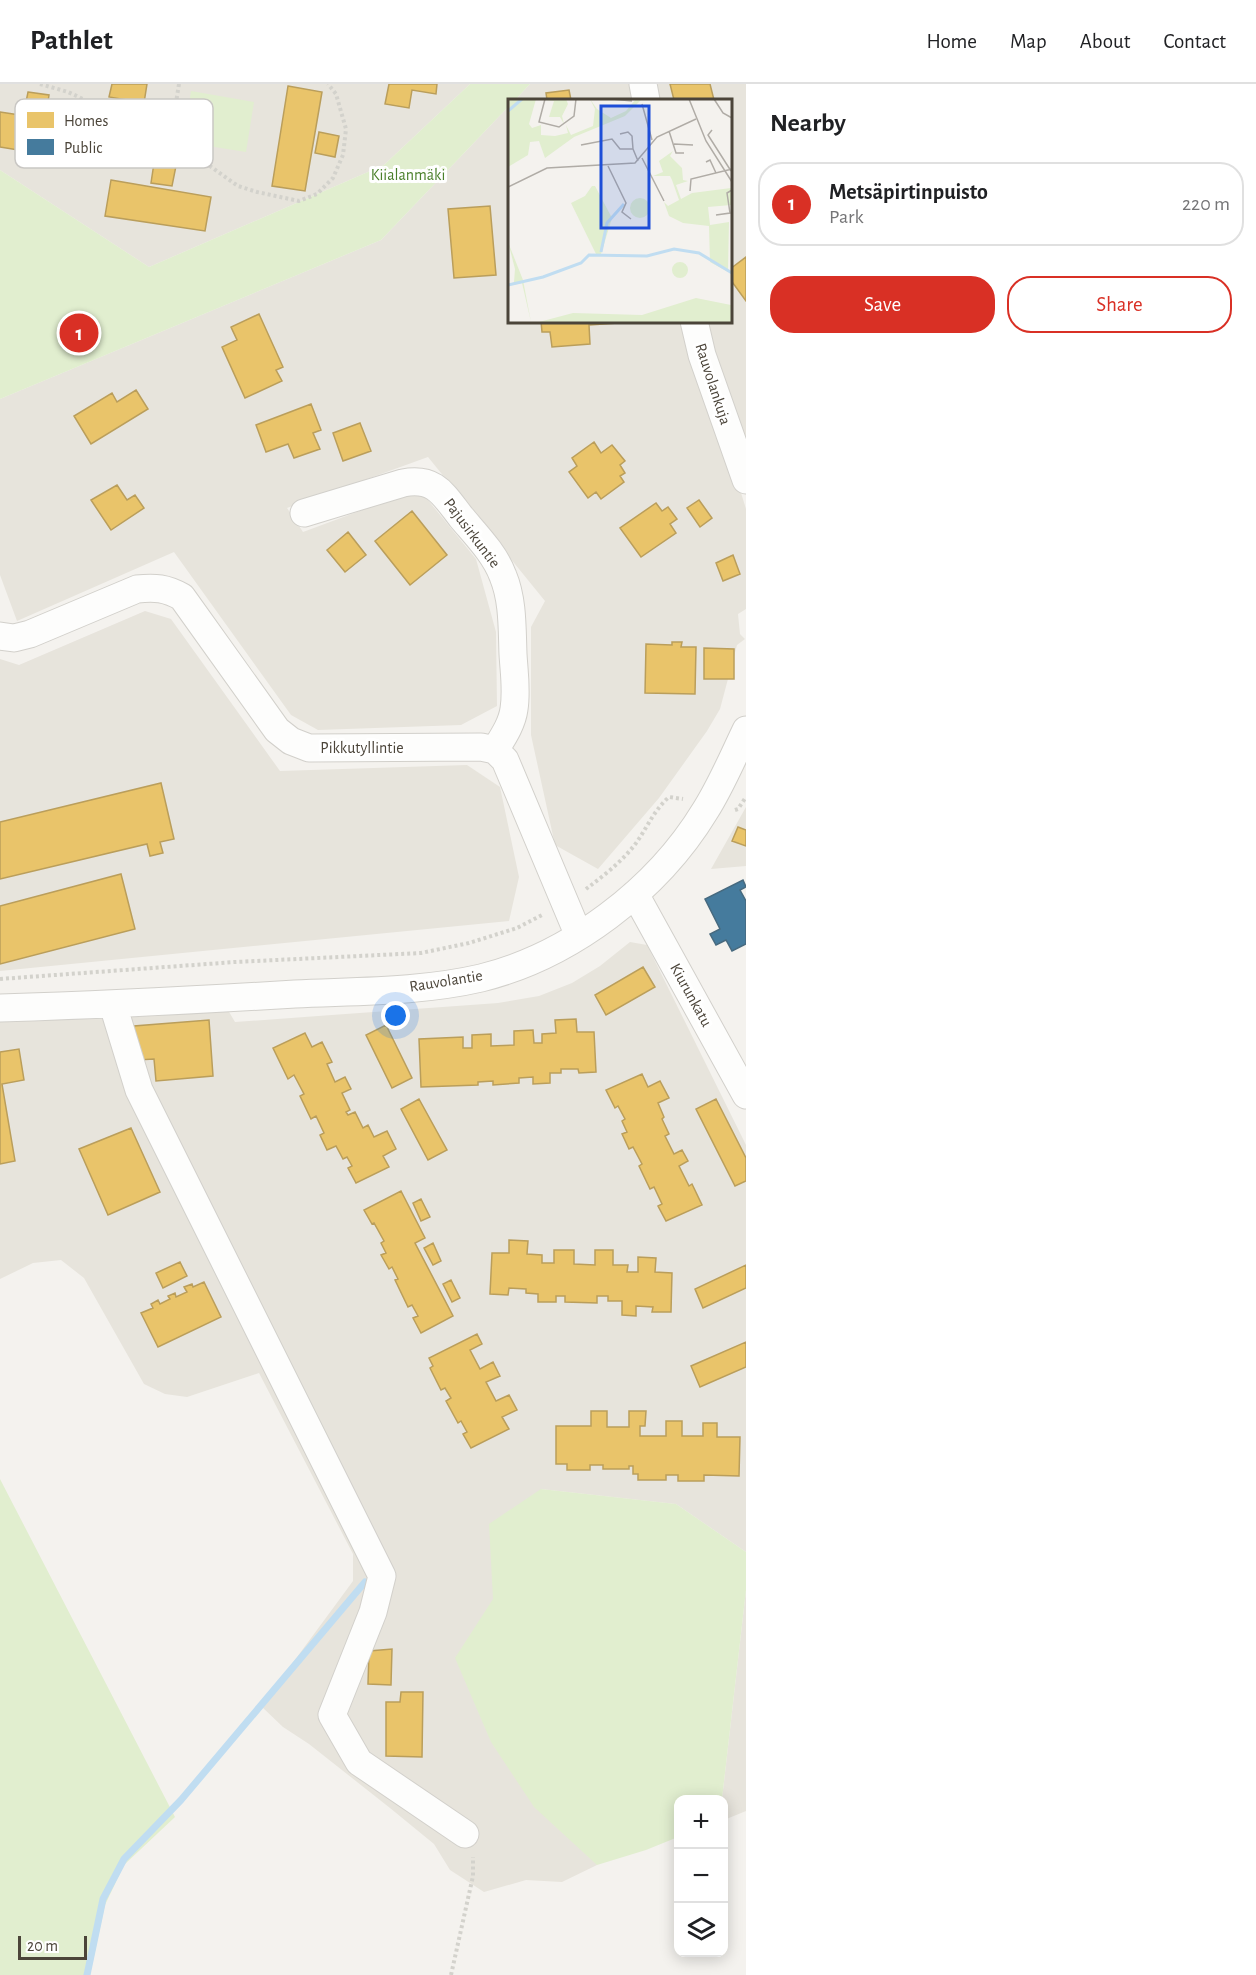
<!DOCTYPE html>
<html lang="en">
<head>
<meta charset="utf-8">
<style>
  :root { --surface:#fff; --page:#f2f2f2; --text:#202124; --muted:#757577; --line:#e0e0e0; --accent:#d93025 }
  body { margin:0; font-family:"Alegreya Sans",sans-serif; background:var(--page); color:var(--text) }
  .controls { position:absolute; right:18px; bottom:18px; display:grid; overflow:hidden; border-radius:12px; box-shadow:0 3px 15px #0003 }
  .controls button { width:54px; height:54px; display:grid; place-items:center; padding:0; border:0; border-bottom:2px solid var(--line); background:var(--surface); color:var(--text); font:30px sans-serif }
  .scale { position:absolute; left:18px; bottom:15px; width:69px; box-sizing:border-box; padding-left:6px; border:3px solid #4b4439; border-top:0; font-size:16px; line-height:21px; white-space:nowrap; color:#4b4439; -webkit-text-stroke:4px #fff; paint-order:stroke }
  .you { position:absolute; left:396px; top:932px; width:21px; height:21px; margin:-15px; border:4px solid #fff; border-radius:50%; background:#1a73e8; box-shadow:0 0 0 9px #1a73e833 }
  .badge { display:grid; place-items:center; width:39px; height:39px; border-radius:50%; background:var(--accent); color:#fff; font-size:20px; font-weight:700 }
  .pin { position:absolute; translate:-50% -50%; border:3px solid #fff; box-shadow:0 2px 6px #0006 }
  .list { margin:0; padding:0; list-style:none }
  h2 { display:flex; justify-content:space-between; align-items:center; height:78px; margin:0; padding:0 24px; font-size:26px }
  h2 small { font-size:20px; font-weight:400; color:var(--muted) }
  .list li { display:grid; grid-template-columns:39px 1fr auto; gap:18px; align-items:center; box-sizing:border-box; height:84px; margin:0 12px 12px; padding:0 12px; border:2px solid var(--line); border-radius:24px }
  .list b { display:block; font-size:22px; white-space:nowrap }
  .list p { margin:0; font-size:20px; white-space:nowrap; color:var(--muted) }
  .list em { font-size:20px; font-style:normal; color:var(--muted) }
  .actions { display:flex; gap:12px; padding:18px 24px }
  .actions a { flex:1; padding:14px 0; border:2px solid var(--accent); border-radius:24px; text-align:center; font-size:21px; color:var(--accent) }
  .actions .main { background:var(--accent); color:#fff }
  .icon { flex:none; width:33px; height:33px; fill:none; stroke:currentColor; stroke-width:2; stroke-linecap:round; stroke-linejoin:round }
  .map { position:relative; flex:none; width:746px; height:1891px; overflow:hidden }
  header { display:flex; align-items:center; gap:36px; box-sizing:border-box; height:84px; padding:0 30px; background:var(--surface); border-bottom:2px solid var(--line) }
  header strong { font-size:28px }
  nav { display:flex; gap:33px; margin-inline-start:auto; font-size:21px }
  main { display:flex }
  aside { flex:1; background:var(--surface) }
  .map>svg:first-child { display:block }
  .residential { fill:#e7e4dc }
  .green { fill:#e1eecf }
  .homes { fill:#e9c46a; stroke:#ba9e5b; stroke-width:1.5 }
  .public { fill:#457b9d; stroke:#476a7f; stroke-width:1.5 }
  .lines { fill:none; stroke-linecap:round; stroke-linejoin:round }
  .stream { stroke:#c0ddf1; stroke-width:7 }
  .minor-casing { stroke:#d2d0cb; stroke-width:29 }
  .path { stroke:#d3d2cc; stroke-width:4; stroke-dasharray:3 3; stroke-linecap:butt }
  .minor { stroke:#fdfdfc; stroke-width:27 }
  .labels { text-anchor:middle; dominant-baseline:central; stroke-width:6; stroke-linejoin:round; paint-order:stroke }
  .park-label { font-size:16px; fill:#4a7f2a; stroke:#fff }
  .street-label { font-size:16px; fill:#4b4439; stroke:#fff }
  .inset-river { fill:none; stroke:#c0ddf1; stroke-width:3 }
  .inset-road { fill:none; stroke:#b0aca6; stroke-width:1.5 }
  .view { fill:#1d4ed8; fill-opacity:0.15; stroke:#1d4ed8; stroke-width:3 }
  .inset-edge { fill:none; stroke:#4b4439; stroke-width:3 }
  .key { fill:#fff; stroke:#c9c7c4; stroke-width:1.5 }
  .key-label { font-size:16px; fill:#4b4439 }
</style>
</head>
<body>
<header>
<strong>Pathlet</strong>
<nav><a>Home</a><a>Map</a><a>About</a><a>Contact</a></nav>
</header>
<main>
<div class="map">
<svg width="746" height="1891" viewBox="0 0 746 1891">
  <rect width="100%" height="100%" fill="#f4f2ee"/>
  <path class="residential" d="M0,0H470L384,81L149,183L0,86Z
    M530,0H633L636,16H515Z
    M651,0H746V365L706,237H730V16H654Z
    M509,22V237H679L725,357L746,425V525L738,530L740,550L745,555L737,561L720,625L707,647L659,714L598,785L555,761L531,651V543L545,517L428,373L287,424L303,448L419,405L476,475L496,548L497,622L461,641L318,646L291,631L174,468L17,537L0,491V315L381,156Z
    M145,527L171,535L280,687L467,681L500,703L519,793L509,837L0,887V575L19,581Z
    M746,723V782L711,785Z
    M630,858L647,861L746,1061V1468L676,1420L541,1405L597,1781L562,1798L526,1796L484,1808L450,1786L434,1760L390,1724L309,1660L283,1643L261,1622L353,1497V1470L259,1289L187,1313L165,1310L144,1300L84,1194L61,1176L33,1179L0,1195V937L127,933L225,921L235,938L498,919L539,912L572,899L600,882Z
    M746,1506V1727L724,1736L722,1715Z"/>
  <path class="green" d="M470,0H530L515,16H509V22L381,156L0,315V86L149,183L384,81Z
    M191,7L254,18L246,68L183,58Z
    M0,1395L175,1733L124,1781L105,1821L90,1891H0Z
    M541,1405L676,1420L746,1468V1506L722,1715L678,1716V1753L646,1766L597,1781L534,1723L491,1658L455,1574L493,1515L489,1440Z"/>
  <path class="homes" d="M112,0H147L144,19L109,13Z
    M389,0H437L436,10L412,6L409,24L385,20Z
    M670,0H710L714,16H674Z
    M288,2L322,8L305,107L272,102Z
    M569,6L571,16H547L546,9Z
    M28,8L49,11L46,32L24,28Z
    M0,28L85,41L79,76L0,63Z
    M319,48L339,52L335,73L315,69Z
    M154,79L176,82L172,102L151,99Z
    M111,96L211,113L205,147L105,132Z
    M490,122L496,191L454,194L448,125Z
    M746,173V217L730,195V185Z
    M259,230L283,283L276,286L282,297L245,314L222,263L237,256L231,243Z
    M541,237H616L617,239L589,241L590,260L552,263L550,248H542Z
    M136,306L148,325L91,360L74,332L112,309L117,318Z
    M311,320L321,346L313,349L320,365L294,374L288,360L266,368L256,341Z
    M360,339L371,367L343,377L333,349Z
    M594,358L601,369L612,361L625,377L620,381L625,389L620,392L624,398L601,415L596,408L588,414L569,388L577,382L572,374Z
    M117,401L127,416L135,411L144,424L111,446L91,416Z
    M699,416L712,434L700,443L687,424Z
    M656,419L662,427L668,423L677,435L670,440L676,449L641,473L620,444Z
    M412,427L447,471L410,501L375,457Z
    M348,448L366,471L345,488L327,466Z
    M733,471L740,490L723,497L716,479Z
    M672,558H682L681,563H696L695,610L645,609L646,560L672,561Z
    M704,564L734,565V595H704Z
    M161,699L174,755L160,758L163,769L150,772L147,760L0,795V738Z
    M738,743L746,746V762L732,757Z
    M121,790L135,845L0,880V822Z
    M643,883L655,903L606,931L595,911Z
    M576,935L577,948H594L596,988L579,989L578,985H561V989H550V999L533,1000V993L519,994V999L493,1001V997L478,998V1001L421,1003L419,955L463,953V964H472V951L491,950V962L514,961V947L533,946L534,959H542V950L556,949L555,936Z
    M209,936L213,992L156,997L154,975L137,976L134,942Z
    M386,941L412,994L392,1004L366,951Z
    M305,949L312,963L322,958L332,978L327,980L335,998L345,993L351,1005L342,1009L350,1026L346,1028L348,1031L355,1028L363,1044L368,1041L374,1053L387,1047L396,1065L383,1072L389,1083L356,1099L348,1084L352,1082L347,1073L343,1075L336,1062L327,1066L320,1051L324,1049L316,1032L311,1035L300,1012L304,1010L294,991L288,995L273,964Z
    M19,965L24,996L2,1000L15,1077L0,1080V968Z
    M642,990L648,1003L660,997L669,1014L658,1019L664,1033L662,1035L669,1050L665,1052L674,1070L682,1066L688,1077L679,1082L689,1102L692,1100L702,1121L666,1137L658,1122L662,1120L654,1103L650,1105L639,1082L642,1080L633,1063L629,1065L622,1050L627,1048L622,1037L625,1035L618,1022L615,1024L606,1006Z
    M419,1015L447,1066L428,1076L401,1025Z
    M716,1015L746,1074V1097L735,1102L696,1025Z
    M131,1044L160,1108L108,1131L79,1065Z
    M401,1107L425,1154L415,1159L453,1232L421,1249L413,1234L418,1232L412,1221L408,1223L395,1196L398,1195L392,1183L389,1185L381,1171L386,1169L381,1159L384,1157L374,1139L372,1140L364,1126Z
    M421,1115L430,1133L421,1137L413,1119Z
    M509,1156L528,1157L527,1170L542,1171V1179H554V1166H574V1180L595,1181V1166H613V1181H628L627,1188H638V1173L656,1174L655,1188L672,1189L671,1228H652L653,1223L636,1222V1232L622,1231V1217H608V1212H597V1219L565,1218V1212H556V1218H538V1210L526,1209V1205L509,1204L508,1211L490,1210L492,1169H509Z
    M433,1159L441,1177L433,1181L424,1164Z
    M180,1178L187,1192L163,1204L156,1189Z
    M746,1181V1204L703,1224L695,1205Z
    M451,1196L460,1214L452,1218L443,1200Z
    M204,1198L221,1233L158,1263L141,1229L153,1224L151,1220L158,1216L160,1220L170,1215L168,1212L175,1209L176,1213L187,1208L184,1203L192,1200L193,1203Z
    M477,1250L482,1260L470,1266L480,1285L493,1278L500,1292L486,1298L496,1317L509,1311L517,1326L502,1333L509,1345L471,1364L463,1350L467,1348L461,1337L458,1339L446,1317L451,1314L445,1304L441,1306L430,1284L433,1282L429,1274Z
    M746,1258V1283L700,1303L691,1282Z
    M591,1327H607V1343H629V1327H646L645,1342H640V1352H666V1337H682V1352H703V1339H717V1353H740L739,1392L704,1391V1397H678V1391H666V1396H638V1390H633V1382H629V1385H603V1381H590V1386H567V1380H556V1342H591Z
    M392,1565L391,1601L368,1600L369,1567Z
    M401,1608H423L422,1673L386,1672V1618H400Z"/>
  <path class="public" d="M743,796L746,803L740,806L746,817V860L732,867L726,856L716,861L710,850L720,845L705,815Z"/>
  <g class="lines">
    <path class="stream" d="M87,1891L103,1815L124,1775L181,1716L365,1498"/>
    <defs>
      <path id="minor" d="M643,0L646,16
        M694,237L702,271L746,396
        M304,429L403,399C435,393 443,410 461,433C476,451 495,470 503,492C513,516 512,544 513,570C514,588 517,606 514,625C512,640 503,653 495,666
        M0,552L14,554L30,550L137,505C155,503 166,504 182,513L277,646L291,657L309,664L481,663L495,666L505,676L579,852
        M635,810L746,1011
        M113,921L139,1006L382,1492L373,1528L332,1631L359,1678L465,1750
        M0,924C99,921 197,916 295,910C356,907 421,908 481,894C570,872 657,806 705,727C721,702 733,673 746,646"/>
    </defs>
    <use href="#minor" class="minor-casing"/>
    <path class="path" d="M40,0L68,8L83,15L107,39L130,50L170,56
      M179,0L170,56L173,68L207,80L238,102L257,108L299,117L317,110L333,94L343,71L346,45L336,10L328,0
      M735,726L738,725L746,713
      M586,805C602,793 620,779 633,763C646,747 652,728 669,713L683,715
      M0,895L235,878L421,869L469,859L517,844L544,830
      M451,1891L473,1792V1773"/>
    <use href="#minor" class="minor"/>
  </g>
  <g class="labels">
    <g class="park-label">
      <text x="408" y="91">Kiialanmäki</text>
    </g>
    <g class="street-label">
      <text transform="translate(713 300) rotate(72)">Rauvolankuja</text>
      <text transform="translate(472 449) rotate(53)">Pajusirkuntie</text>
      <text x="362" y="664">Pikkutyllintie</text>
      <text transform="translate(446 897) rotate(-9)">Rauvolantie</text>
      <text transform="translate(691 911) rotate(61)">Kiurunkatu</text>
    </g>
  </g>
  <g transform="translate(508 15)">
    <rect width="224" height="224" fill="#f4f2ee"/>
    <path d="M0,0H28L21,25L24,29L33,26V36L47,37L60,34L58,26L63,36L85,27L87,10L82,0L89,10L103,19L118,12L128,0H134L117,17L66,38L37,59L31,42L22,43L20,56L0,68ZM58,0L60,5L54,17L56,25L52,18H41L46,2L38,1ZM165,52L162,57L174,69L175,81L180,82L168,86L173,100L184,94L223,89V106L200,108L202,126L221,123L220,173L202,163L201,127L175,124L161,117L156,103L160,107L171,101L164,81L162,77H145L155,73L151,62ZM84,87H87L104,119L93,155H88L63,104L77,97ZM122 109a10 10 0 1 1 20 0a10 10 0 1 1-20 0ZM0,143L15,181L23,223L14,184L0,187L6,183L7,170ZM164 171a8 8 0 1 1 16 0a8 8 0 1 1-16 0ZM188,199L223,206V223H31L65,214L134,216Z" fill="#e1eecf"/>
    <path class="inset-river" d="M0,12L14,0M93,153L99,124L116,105M0,186L35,178L73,164L81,156L139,157L166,150L191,154L224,174"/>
    <path class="inset-road" d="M37,0L31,23L51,28L66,17L68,0M104,0L124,2M181,0L198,42L224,83M206,0L215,14L224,19M134,5L144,41M204,31L200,36L223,72M161,32L168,54H176M112,35L120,33L124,37L125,50M166,45L185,46M73,46L104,40L112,50H125L130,62M134,59L156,102M198,63L202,61L208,74M100,67L118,104L114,113L123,120M0,88L39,69L127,64L149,38L188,20M182,92L183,80L224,70M208,116L222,114L219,94L224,91"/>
    <path class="view" d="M93,7H141V129H93Z"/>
    <rect width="224" height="224" class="inset-edge"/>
  </g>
  <rect x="15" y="15" width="198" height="69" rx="9" class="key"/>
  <rect x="27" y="28" width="27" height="16" fill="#e9c46a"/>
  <rect x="27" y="55" width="27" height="16" fill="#457b9d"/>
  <g class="key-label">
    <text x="64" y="42">Homes</text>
    <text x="64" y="69">Public</text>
  </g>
</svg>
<div class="controls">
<button>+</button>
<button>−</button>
<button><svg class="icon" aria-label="layers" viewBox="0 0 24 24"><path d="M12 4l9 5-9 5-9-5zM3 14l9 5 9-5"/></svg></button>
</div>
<div class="scale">20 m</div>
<div class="you"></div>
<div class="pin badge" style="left:79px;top:249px">1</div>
</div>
<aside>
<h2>Nearby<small></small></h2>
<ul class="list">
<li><span class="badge">1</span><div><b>Metsäpirtinpuisto</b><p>Park</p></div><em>220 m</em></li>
</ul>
<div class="actions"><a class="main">Save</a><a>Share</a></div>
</aside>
</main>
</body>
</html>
